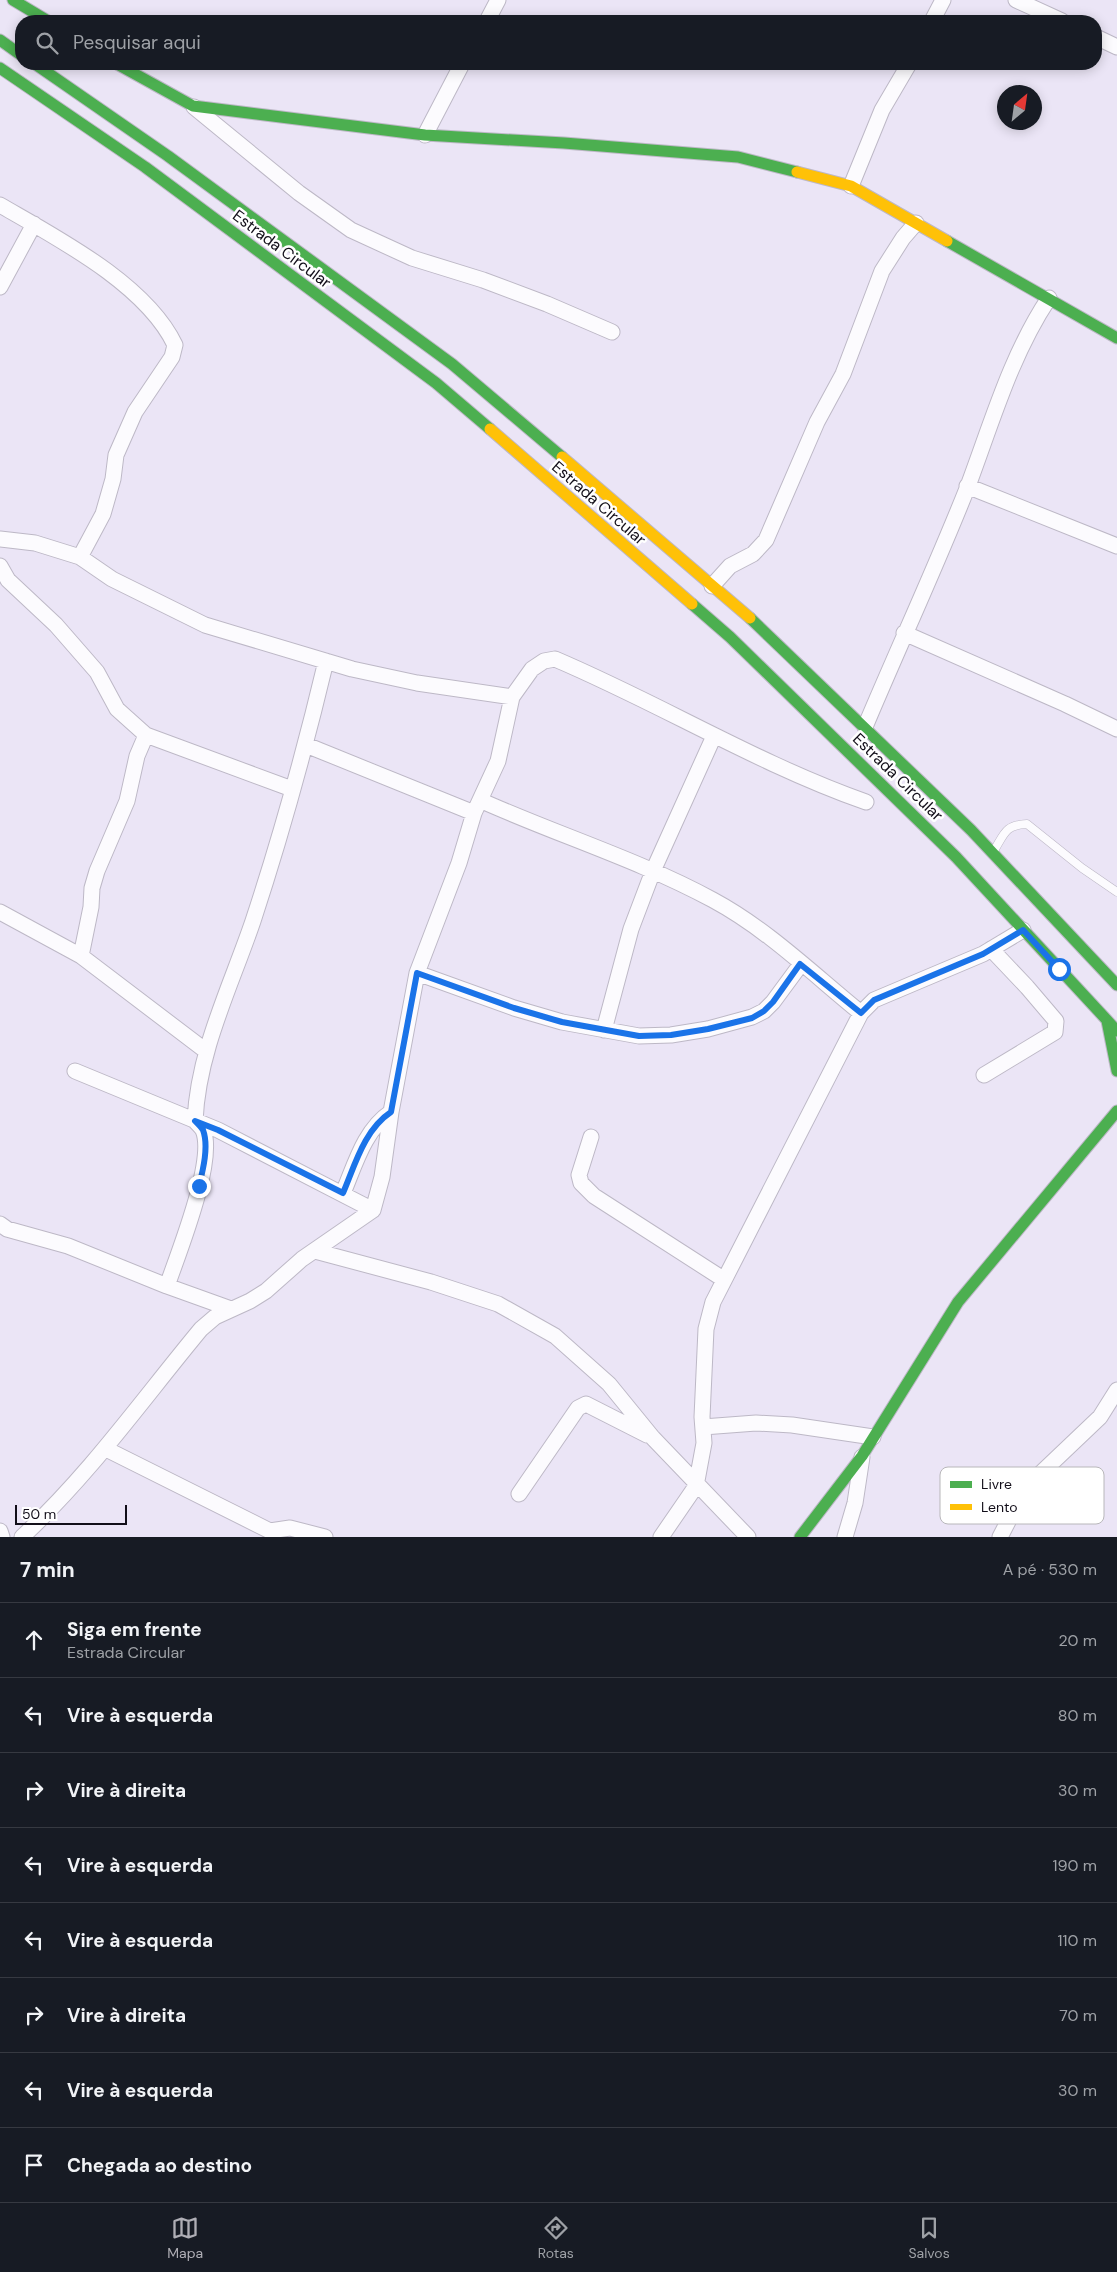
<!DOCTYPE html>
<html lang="pt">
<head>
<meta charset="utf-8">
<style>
  :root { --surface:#171b24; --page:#242831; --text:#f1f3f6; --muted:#9ea1a6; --line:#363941; --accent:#afaeb5 }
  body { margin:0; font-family:"DM Sans",sans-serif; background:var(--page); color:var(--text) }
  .compass { position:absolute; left:997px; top:85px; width:45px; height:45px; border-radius:50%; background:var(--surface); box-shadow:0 2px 12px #0003; rotate:29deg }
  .scale { position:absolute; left:15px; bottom:12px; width:112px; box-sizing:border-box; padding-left:5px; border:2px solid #120e19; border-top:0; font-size:14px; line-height:18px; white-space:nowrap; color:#120e19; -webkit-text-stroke:4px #fff; paint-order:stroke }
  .stop { position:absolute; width:15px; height:15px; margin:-11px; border:4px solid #1a73e8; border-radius:50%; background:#fff }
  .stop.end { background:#1a73e8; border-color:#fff; box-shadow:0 1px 5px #0008 }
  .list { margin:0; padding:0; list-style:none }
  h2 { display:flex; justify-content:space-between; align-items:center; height:65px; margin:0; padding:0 20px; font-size:21px }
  h2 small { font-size:16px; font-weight:400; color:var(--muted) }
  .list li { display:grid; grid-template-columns:32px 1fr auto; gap:15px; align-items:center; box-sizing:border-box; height:75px; padding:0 20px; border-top:1px solid var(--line) }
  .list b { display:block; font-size:19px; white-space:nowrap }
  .list p { margin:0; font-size:16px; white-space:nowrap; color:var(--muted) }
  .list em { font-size:16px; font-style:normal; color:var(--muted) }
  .icon { flex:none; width:28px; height:28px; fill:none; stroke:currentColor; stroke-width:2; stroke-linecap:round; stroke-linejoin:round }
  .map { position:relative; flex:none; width:1117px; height:1537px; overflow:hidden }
  .search { position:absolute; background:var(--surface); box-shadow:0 2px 12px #0003; left:15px; right:15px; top:15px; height:55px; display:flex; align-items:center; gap:12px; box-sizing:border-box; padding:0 18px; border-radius:20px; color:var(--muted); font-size:19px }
  .sheet { height:665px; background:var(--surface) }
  nav { display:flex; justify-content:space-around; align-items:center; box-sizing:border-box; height:70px; border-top:1px solid var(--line); background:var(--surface); font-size:14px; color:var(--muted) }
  nav a { display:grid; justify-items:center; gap:2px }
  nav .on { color:var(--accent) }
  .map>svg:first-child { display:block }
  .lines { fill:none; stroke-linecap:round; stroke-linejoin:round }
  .lane-casing { stroke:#bdb8c6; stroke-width:9 }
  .street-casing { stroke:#bdb8c6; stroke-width:17 }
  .fast-casing { stroke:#bdb8c6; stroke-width:13 }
  .slow-casing { stroke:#bdb8c6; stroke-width:13 }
  .lane { stroke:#fcfbfe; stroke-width:8 }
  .street { stroke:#fcfbfe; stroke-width:15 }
  .fast { stroke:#4caf50; stroke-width:11 }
  .slow { stroke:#ffc107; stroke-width:11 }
  .route { stroke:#1a73e8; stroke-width:6 }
  .labels { text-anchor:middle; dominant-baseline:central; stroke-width:5; stroke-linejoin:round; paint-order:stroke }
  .street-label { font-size:16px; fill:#120e19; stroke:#fff }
  .key { fill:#fff; stroke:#b8b7ba; stroke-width:1 }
  .key-label { font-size:14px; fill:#120e19 }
</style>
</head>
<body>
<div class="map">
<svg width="1117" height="1537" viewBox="0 0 1117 1537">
  <rect width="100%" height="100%" fill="#ebe5f6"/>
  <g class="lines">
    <defs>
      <path id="lane" d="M995,849C1005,832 1006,825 1027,824L1082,868L1117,892"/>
      <path id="street" d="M1016,0L1062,21
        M487,21L498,0
        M932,21L943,0
        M1096,37L1117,47
        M194,107L299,193L351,230L412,258L483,280L547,304L612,332
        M425,135L462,64
        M851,186L882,110L909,64
        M0,205C57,238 146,284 175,345L172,357L135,412L116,455L113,479L103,514L80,557
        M0,287L34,224
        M967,486L1117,546
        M0,539L35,543L80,557L112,579L205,625L352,669L417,683L512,697
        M0,566L8,580L56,625L97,672L117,709L146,735L292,789
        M712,586L730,566L753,554L766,540L817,422L843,374L882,271L903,238L916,223
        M904,633L1065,704L1117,729
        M865,727C899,646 936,567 968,486C992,422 1011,355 1049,298
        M306,745L474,813
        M482,801C558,835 639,860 713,900C767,929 813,974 861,1013
        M0,912L81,956L206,1051
        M81,956L91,907L92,888L97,871L127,801L137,756L146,735
        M417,973L514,1008L562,1022L639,1036L671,1035L708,1029L752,1017L764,1011L773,1002L801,964
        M604,1030L631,929L653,871L714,736
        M75,1071L218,1130L373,1210
        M984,1075L1055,1032L1056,1021L1027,987L991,949
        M591,1137L579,1175L581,1183L594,1196L723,1279
        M343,1193C355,1165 364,1130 391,1112
        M0,1224L7,1229L68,1246L167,1286L231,1309
        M315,1251L431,1282L498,1304L555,1336L609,1384L653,1438L748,1537
        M167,1286C178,1254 216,1160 203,1130C201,1127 197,1123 195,1121C198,1051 231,986 253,921C281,836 305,749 326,661
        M703,1427L756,1423L792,1425L873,1437
        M106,1449L270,1531L290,1528L325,1537
        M519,1494L578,1408L586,1404L647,1435
        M0,1531L2,1537
        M22,1537C90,1474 142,1400 201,1329L215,1317L250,1301L266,1291L302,1259L373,1210L382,1177L391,1112L417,973L459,863L474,813L498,761L512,697L532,669L544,661L555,659C661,704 758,764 866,802
        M661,1537L696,1486L704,1443L702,1417L706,1329L713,1302L861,1013L874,1000L983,954L1023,930
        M845,1537L855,1503L862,1457
        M1000,1537L1014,1510L1039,1475L1100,1417L1117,1390"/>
      <path id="fast" d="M13,0L48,21
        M0,40L21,55
        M35,64L168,156L452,364L562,457
        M117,64L193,106L425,135L564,143L738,157L797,172
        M0,68L145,167L436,383L490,429
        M947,241L1117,338
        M692,604L730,637L956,857L1117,1031
        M750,618L971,830L1117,985
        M1107,1021L1117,1071
        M800,1537L862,1456L958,1302L1117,1111"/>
      <path id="slow" d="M797,172L851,186L947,241
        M490,429L692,604
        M562,457L750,618"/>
    </defs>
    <use href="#lane" class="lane-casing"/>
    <use href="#street" class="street-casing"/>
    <use href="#fast" class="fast-casing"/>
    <use href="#slow" class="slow-casing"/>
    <use href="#lane" class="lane"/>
    <use href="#street" class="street"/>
    <use href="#fast" class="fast"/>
    <use href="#slow" class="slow"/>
  </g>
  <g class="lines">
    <path class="route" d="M199,1186C203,1170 209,1146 203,1130C201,1127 197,1123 195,1121L218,1130L343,1193C355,1165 364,1130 391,1112L417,973L514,1008L562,1022L639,1036L671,1035L708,1029L752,1018L764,1011L773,1002L800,964L861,1013L874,1000L983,954L1023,930L1059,969"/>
  </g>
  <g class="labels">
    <g class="street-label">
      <text transform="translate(282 249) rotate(37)">Estrada Circular</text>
      <text transform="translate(599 503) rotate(41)">Estrada Circular</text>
      <text transform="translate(898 777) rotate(44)">Estrada Circular</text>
    </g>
  </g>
  <rect x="940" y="1467" width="164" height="57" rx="8" class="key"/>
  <rect x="950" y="1481" width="22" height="7" fill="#4caf50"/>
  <rect x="950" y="1504" width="22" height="6" fill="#ffc107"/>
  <g class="key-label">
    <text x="981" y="1489">Livre</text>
    <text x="981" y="1512">Lento</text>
  </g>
</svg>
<svg class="compass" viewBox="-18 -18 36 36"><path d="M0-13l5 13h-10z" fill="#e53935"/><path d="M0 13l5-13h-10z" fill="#9ea1a6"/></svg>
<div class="scale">50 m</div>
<div class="stop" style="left:1059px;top:969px"></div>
<div class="stop end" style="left:199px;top:1186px"></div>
<div class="search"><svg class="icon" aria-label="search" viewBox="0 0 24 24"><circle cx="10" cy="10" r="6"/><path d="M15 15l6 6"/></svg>Pesquisar aqui</div>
</div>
<section class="sheet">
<h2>7 min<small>A pé · 530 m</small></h2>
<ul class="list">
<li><svg class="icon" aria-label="ahead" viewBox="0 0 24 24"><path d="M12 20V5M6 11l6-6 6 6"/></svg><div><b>Siga em frente</b><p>Estrada Circular</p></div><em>20 m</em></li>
<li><svg class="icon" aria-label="left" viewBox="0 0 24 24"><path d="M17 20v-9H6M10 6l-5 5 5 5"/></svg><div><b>Vire à esquerda</b></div><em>80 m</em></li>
<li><svg class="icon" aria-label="right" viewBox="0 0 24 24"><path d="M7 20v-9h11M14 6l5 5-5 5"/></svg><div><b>Vire à direita</b></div><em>30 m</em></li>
<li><svg class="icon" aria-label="left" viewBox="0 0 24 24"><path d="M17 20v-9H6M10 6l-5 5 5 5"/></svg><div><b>Vire à esquerda</b></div><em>190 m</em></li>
<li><svg class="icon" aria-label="left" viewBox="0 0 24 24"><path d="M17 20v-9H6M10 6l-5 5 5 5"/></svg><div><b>Vire à esquerda</b></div><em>110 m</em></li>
<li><svg class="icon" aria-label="right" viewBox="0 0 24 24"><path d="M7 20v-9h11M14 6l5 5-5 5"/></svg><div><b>Vire à direita</b></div><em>70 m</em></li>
<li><svg class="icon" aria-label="left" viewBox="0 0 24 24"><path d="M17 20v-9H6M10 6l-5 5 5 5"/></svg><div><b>Vire à esquerda</b></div><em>30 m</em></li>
<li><svg class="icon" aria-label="arrive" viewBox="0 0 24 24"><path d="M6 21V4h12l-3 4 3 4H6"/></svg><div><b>Chegada ao destino</b></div></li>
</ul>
</section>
<nav>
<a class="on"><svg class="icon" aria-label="map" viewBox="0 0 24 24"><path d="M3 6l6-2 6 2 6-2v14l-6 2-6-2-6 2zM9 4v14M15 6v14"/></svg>Mapa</a>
<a><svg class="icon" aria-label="directions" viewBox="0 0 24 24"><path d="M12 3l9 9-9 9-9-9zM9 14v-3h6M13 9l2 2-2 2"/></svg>Rotas</a>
<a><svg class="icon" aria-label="saved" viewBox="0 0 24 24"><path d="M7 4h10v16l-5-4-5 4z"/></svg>Salvos</a>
</nav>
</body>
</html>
